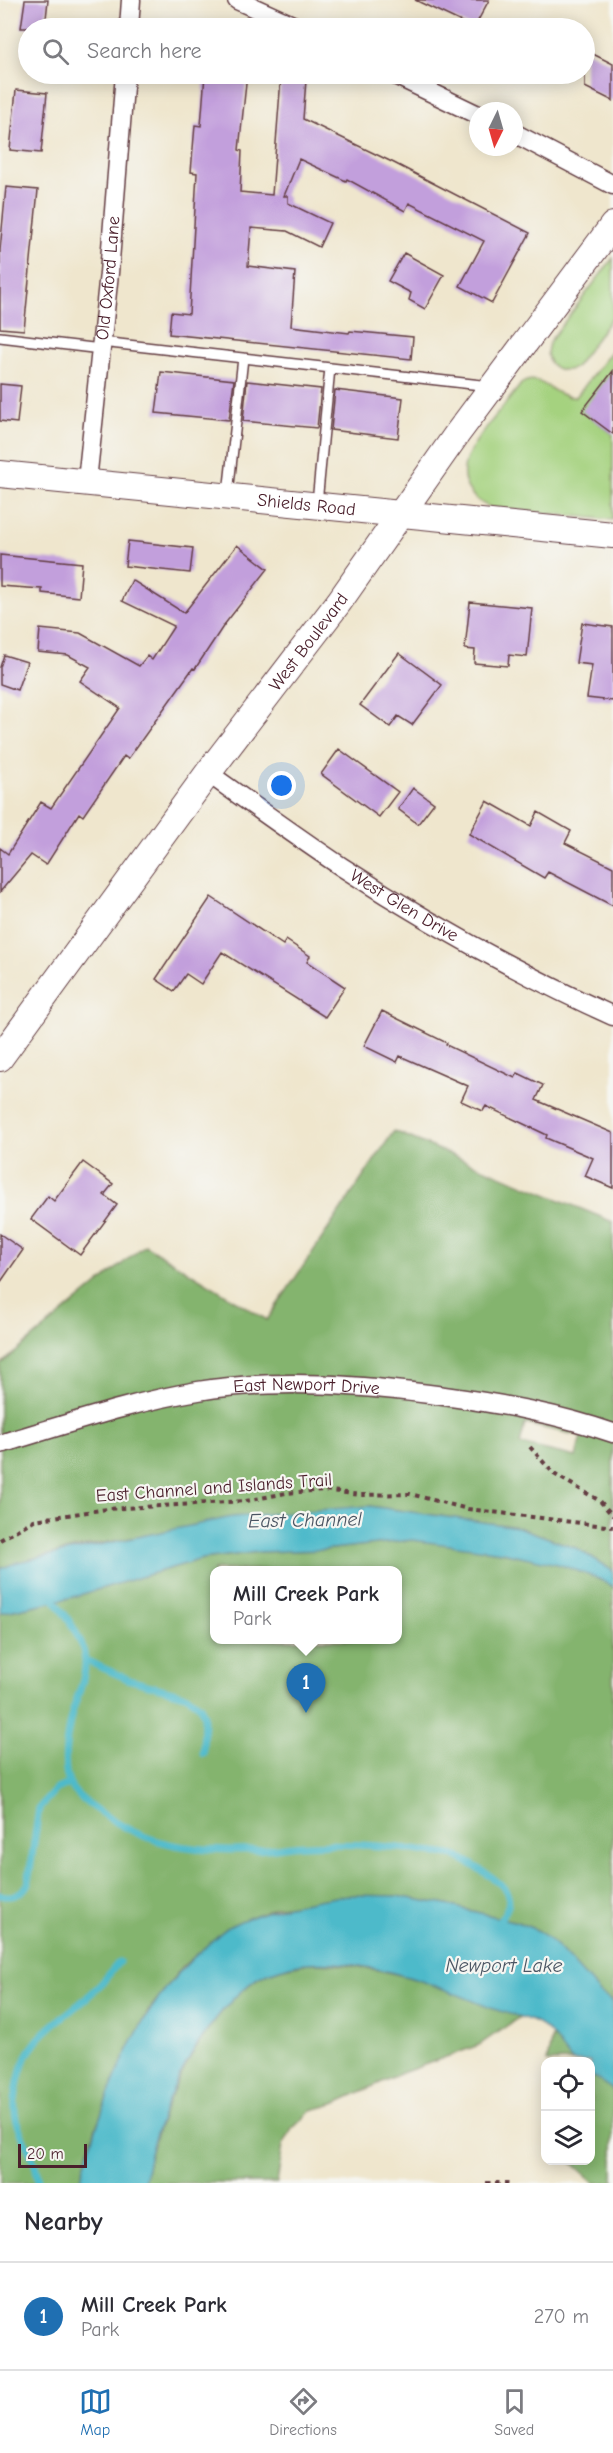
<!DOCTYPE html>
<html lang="en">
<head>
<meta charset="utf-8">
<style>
  :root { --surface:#fff; --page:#f7f7f7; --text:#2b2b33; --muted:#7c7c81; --line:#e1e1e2; --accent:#1f6fb2 }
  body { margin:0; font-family:"Comic Neue",sans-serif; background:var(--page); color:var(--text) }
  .controls { position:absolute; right:18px; bottom:18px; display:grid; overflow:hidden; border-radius:12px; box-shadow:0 3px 15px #0003 }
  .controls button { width:54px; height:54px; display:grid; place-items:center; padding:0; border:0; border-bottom:2px solid var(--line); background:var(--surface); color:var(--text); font:30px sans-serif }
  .compass { position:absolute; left:469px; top:102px; width:54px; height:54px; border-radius:50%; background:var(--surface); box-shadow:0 3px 15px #0003; rotate:185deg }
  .scale { position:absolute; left:18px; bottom:15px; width:69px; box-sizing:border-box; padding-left:6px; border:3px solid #4a1f2b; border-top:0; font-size:16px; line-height:21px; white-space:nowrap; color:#4a1f2b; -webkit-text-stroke:4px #f6f6f2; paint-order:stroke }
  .you { position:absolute; left:282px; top:786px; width:21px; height:21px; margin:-15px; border:4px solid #fff; border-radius:50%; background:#1a73e8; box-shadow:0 0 0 9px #1a73e833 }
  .badge { display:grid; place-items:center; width:39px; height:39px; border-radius:50%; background:var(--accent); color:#fff; font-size:20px; font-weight:700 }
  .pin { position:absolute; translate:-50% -50px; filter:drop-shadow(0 2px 3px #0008) }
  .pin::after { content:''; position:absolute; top:32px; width:21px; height:18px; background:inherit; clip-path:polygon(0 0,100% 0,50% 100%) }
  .popup { position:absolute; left:210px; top:1566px; width:192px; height:78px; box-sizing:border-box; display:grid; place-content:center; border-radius:12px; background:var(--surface); filter:drop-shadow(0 2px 4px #0005); font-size:20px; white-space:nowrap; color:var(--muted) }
  .popup b { font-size:22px; color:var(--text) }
  .popup::after { content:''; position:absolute; left:50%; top:100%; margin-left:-12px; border:12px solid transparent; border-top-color:var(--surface) }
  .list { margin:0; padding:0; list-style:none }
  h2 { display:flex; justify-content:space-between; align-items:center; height:78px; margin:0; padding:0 24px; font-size:26px }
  h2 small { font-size:20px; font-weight:400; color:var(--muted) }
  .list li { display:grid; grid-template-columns:39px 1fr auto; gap:18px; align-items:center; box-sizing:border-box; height:108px; padding:0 24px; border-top:2px solid var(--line) }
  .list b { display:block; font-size:22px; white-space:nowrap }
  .list p { margin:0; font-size:20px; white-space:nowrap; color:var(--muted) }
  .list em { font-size:20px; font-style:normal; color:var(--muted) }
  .icon { flex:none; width:33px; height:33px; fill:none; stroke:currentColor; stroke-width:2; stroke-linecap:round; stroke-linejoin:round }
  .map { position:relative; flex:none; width:613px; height:2183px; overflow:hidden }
  .search { position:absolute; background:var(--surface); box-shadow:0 3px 15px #0003; left:18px; right:18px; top:18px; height:66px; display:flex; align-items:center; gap:15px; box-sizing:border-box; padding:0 21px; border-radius:33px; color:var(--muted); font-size:22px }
  .sheet { height:186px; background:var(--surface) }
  nav { display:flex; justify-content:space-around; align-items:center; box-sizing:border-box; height:84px; border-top:2px solid var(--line); background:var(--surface); font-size:16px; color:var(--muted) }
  nav a { display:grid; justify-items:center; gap:3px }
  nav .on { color:var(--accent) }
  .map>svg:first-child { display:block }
  .green { fill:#a5d27f; stroke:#787855; stroke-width:1.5 }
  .forest { fill:#84b46e; stroke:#676a4c; stroke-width:1.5; fill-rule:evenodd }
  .water { fill:#4ebaca; stroke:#4c6c7a; stroke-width:1.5 }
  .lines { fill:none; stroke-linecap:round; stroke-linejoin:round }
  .stream { stroke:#4ebaca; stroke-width:7 }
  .building { fill:#c29fdc }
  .lane-casing { stroke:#633d43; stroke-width:12 }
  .street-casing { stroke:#633d43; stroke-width:21 }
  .secondary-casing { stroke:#633d43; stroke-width:28 }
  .path { stroke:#633d43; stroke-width:4; stroke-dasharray:4.5 4.5; stroke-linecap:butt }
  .lane { stroke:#fff; stroke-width:9 }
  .street { stroke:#fff; stroke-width:18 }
  .secondary { stroke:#fff; stroke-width:26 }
  .labels { text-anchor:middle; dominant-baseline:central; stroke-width:4.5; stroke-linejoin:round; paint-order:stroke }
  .street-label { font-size:18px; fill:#4a1f2b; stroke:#f6f6f2 }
  .water-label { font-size:20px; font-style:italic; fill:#4b5563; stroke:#f6f6f2 }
</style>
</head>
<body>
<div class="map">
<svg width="613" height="2183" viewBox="0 0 613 2183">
  <rect width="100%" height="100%" fill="#f6f6f2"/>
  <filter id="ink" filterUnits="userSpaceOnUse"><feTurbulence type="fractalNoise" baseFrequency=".0167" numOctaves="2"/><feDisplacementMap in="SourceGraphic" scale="12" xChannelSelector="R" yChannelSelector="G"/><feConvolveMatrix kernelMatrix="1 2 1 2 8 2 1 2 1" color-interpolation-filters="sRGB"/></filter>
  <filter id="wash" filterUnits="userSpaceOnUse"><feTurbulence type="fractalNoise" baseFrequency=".008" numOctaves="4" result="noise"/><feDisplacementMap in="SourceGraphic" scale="24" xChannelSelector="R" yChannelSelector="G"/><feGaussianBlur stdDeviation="1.35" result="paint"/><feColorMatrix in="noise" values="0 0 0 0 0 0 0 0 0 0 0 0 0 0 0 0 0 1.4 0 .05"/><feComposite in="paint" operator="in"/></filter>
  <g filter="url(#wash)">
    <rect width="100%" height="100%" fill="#efe6cd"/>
    <path class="green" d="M613,258V316L578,364L573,369C553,374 542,359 550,341Z
      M613,349V371L583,411L613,434V520L492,508C472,501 458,482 466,460C472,441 508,402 521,384C540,370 553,399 576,397Z"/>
    <path class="forest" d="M394,1131L613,1222V1571L576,1548L518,1527L369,1506L153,1534L82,1547L18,1562L0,1569V1365L145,1245L267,1320ZM525,1424L581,1436L576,1457L520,1444Z
      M412,1540C433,1541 455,1545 476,1548C522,1556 573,1562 613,1587V2002L601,1994L560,1949L539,1931L517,1922L447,1905L397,1896L276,1907L230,1926L182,1967L149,2010L125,2055L95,2130L79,2183H0V1613L69,1598L202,1559L258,1552L323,1550ZM214,1570H398V1640H214Z
      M309,1963C360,1963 413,1976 461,1994C469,1997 477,2003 486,2006C497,2010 509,2012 521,2016L479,2045L402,2073L334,2104L312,2110L292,2129L283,2145L277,2183H144C155,2116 200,2019 257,1979C271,1969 292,1966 309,1963Z
      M552,2036L573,2061L547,2062Z
      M591,2075L613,2090V2183H595L570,2161L590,2160Z"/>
    <path class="water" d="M369,1506L518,1527L576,1548L613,1571V1587L599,1579L561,1565L502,1552L412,1540L323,1550L258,1552L202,1559L69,1598L0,1613V1569L18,1562L232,1517Z
      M347,1895L397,1896L447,1905L517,1922L539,1931L560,1949L601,1994L613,2002V2090L591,2075L590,2062L573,2061C562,2053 557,2039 547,2030C528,2015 505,2015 483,2005C471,2000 459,1995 446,1990C403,1973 335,1955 290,1966C279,1969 265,1973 256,1979C198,2022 155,2113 144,2183H79C105,2097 134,2008 204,1948C213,1940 222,1930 232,1925C269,1907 307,1902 347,1895Z"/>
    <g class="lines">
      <path class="stream" d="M49,1593C63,1612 84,1637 85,1661C86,1679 77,1696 72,1713C67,1732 61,1767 70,1785C80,1804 132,1833 152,1839C181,1849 211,1850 242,1850C263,1851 284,1846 305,1845C346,1843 387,1845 427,1852C437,1853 449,1854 458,1857C471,1863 482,1871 493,1878C511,1891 514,1903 500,1919
        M85,1660L130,1680L188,1696L200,1706L204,1715L203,1754
        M0,1895C13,1898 21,1895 28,1884L39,1808L56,1789L69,1784
        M38,2183C38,2160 21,2140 16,2118C13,2106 16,2094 18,2082C28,2031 66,2020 98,1987C106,1979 112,1970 119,1962"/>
    </g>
    <g id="blocks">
      <path class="building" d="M25,0H48L45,28H21Z
        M415,0H489L474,28Z
        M585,50L613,64V101L585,87Z
        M205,74H247L239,150L242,151L240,192L272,195L281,78L306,80L303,119L394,163L530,233L492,303L460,286L484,241L409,203L405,211L347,179L346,181L299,159L284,196H288V203L330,223L319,247L287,231L251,228L248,266L295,272L291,326L349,333L350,331L413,337L411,359L169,334L171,312L189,314L197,173L191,172L195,125L201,126Z
        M16,90L47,93L41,153L10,150Z
        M6,187L38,190L24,330L0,328V250Z
        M404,253L444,275L425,309L409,300L411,293L388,281Z
        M613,371V434L582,411Z
        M161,372L234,380L229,420L156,413Z
        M247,381L321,389L317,428L243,421Z
        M0,384L21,386L17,423L0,421Z
        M335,390L403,398L398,438L331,430Z
        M128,541L193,548L190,573L125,566Z
        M237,545L268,569L224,625L195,669L193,668L128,759L124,756L83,816L79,813L46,865L31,855L0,892V848L8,854L41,802L51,808L120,708L80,681L90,667L68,655L38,652L40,629L80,633L139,666L147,656L152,660L174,626L122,601L132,580L184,613Z
        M0,555L82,563L79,597L42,593V589L0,586Z
        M470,602L532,608L527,657L509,655L508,666L474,663L475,650L465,649Z
        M582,623L613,627V701L587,698L592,665L576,663Z
        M399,653L442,685L412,725L398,716L390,727L360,705Z
        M4,655L27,662L17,690L0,684V667Z
        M339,749L398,792L379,817L321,774Z
        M413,788L434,803L418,824L398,809Z
        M487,801L531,826L538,812L571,831L565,843L613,867V906L548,872L544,878L469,834Z
        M211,897L283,945L286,940L310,956L307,962L345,987L325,1017L222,952L201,984L186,974L174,991L156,979Z
        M382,1011L447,1043L446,1045L515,1078L518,1073L543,1085L536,1100L613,1133V1188L585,1176L593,1158L546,1138L547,1135L486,1106L483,1111L461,1101L468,1086L400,1056L397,1062L364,1046Z
        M83,1162L113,1184L104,1195L117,1205L80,1255L31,1219L48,1196L54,1201Z
        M0,1234L23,1250L0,1283Z"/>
    </g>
  </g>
  <g filter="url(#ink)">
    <use href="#blocks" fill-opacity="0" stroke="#633d43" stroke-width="1.5"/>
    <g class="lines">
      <defs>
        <path id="lane" d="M0,337L101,349
          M101,342L490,386
          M228,494L243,358
          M317,503L330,368"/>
        <g id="street">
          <path d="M237,0L299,28"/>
          <path d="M129,28L131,0"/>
          <path d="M393,74L478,115"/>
          <path d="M514,133L613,185"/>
          <path id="s1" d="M87,481L109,273L125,74"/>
          <path id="s2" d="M208,773C253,805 297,837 342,867C428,923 520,974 613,1016"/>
          <path id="s3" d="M0,1444C65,1425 131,1402 198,1391C279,1378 363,1385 444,1396C502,1404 558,1414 613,1433"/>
        </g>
        <g id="secondary">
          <path id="s4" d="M0,474L613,535"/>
          <path id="s5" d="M0,1058L208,773L339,602L457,434L613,225"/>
        </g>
      </defs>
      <use href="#lane" class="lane-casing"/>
      <use href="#street" class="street-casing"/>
      <use href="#secondary" class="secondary-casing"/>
      <path class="path" d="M530,1447L554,1474L600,1501L613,1516
        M0,1540L34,1520L107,1509L246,1501L286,1493L324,1490L360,1495L410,1494L468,1509L613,1527
        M486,2183H512"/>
      <use href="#lane" class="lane"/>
      <use href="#street" class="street"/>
      <use href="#secondary" class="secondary"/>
    </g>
  </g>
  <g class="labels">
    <g class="street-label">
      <text stroke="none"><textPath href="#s1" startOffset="204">Old Oxford Lane</textPath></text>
      <text stroke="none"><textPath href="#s4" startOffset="308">Shields Road</textPath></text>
      <text stroke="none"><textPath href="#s5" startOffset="518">West Boulevard</textPath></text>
      <text stroke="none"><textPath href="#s2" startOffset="237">West Glen Drive</textPath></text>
      <text stroke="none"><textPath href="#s3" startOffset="314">East Newport Drive</textPath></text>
      <text transform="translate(214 1488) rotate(-4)">East Channel and Islands Trail</text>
    </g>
    <g class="water-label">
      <text transform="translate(305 1520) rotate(-1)">East Channel</text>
      <text x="504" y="1965">Newport Lake</text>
    </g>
  </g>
</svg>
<div class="controls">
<button><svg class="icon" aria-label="locate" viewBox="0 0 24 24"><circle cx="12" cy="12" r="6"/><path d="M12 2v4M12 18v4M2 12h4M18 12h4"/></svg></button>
<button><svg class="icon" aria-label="layers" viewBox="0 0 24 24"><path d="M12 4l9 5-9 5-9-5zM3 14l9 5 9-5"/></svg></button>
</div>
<svg class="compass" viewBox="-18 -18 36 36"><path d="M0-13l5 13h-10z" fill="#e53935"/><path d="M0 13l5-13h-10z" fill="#7c7c81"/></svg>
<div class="scale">20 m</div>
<div class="you"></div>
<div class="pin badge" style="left:306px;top:1713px">1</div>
<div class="popup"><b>Mill Creek Park</b>Park</div>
<div class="search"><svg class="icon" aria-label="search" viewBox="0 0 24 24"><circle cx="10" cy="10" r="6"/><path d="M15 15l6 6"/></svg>Search here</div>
</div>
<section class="sheet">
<h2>Nearby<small></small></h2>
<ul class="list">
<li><span class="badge">1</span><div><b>Mill Creek Park</b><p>Park</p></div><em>270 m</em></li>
</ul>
</section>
<nav>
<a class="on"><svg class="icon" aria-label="map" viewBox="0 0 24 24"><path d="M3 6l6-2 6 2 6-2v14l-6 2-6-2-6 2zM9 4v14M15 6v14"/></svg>Map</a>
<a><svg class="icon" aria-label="directions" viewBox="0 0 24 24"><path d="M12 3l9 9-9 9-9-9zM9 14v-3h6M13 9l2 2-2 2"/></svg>Directions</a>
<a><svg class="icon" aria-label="saved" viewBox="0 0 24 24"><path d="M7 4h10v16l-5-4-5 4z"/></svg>Saved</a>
</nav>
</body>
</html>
